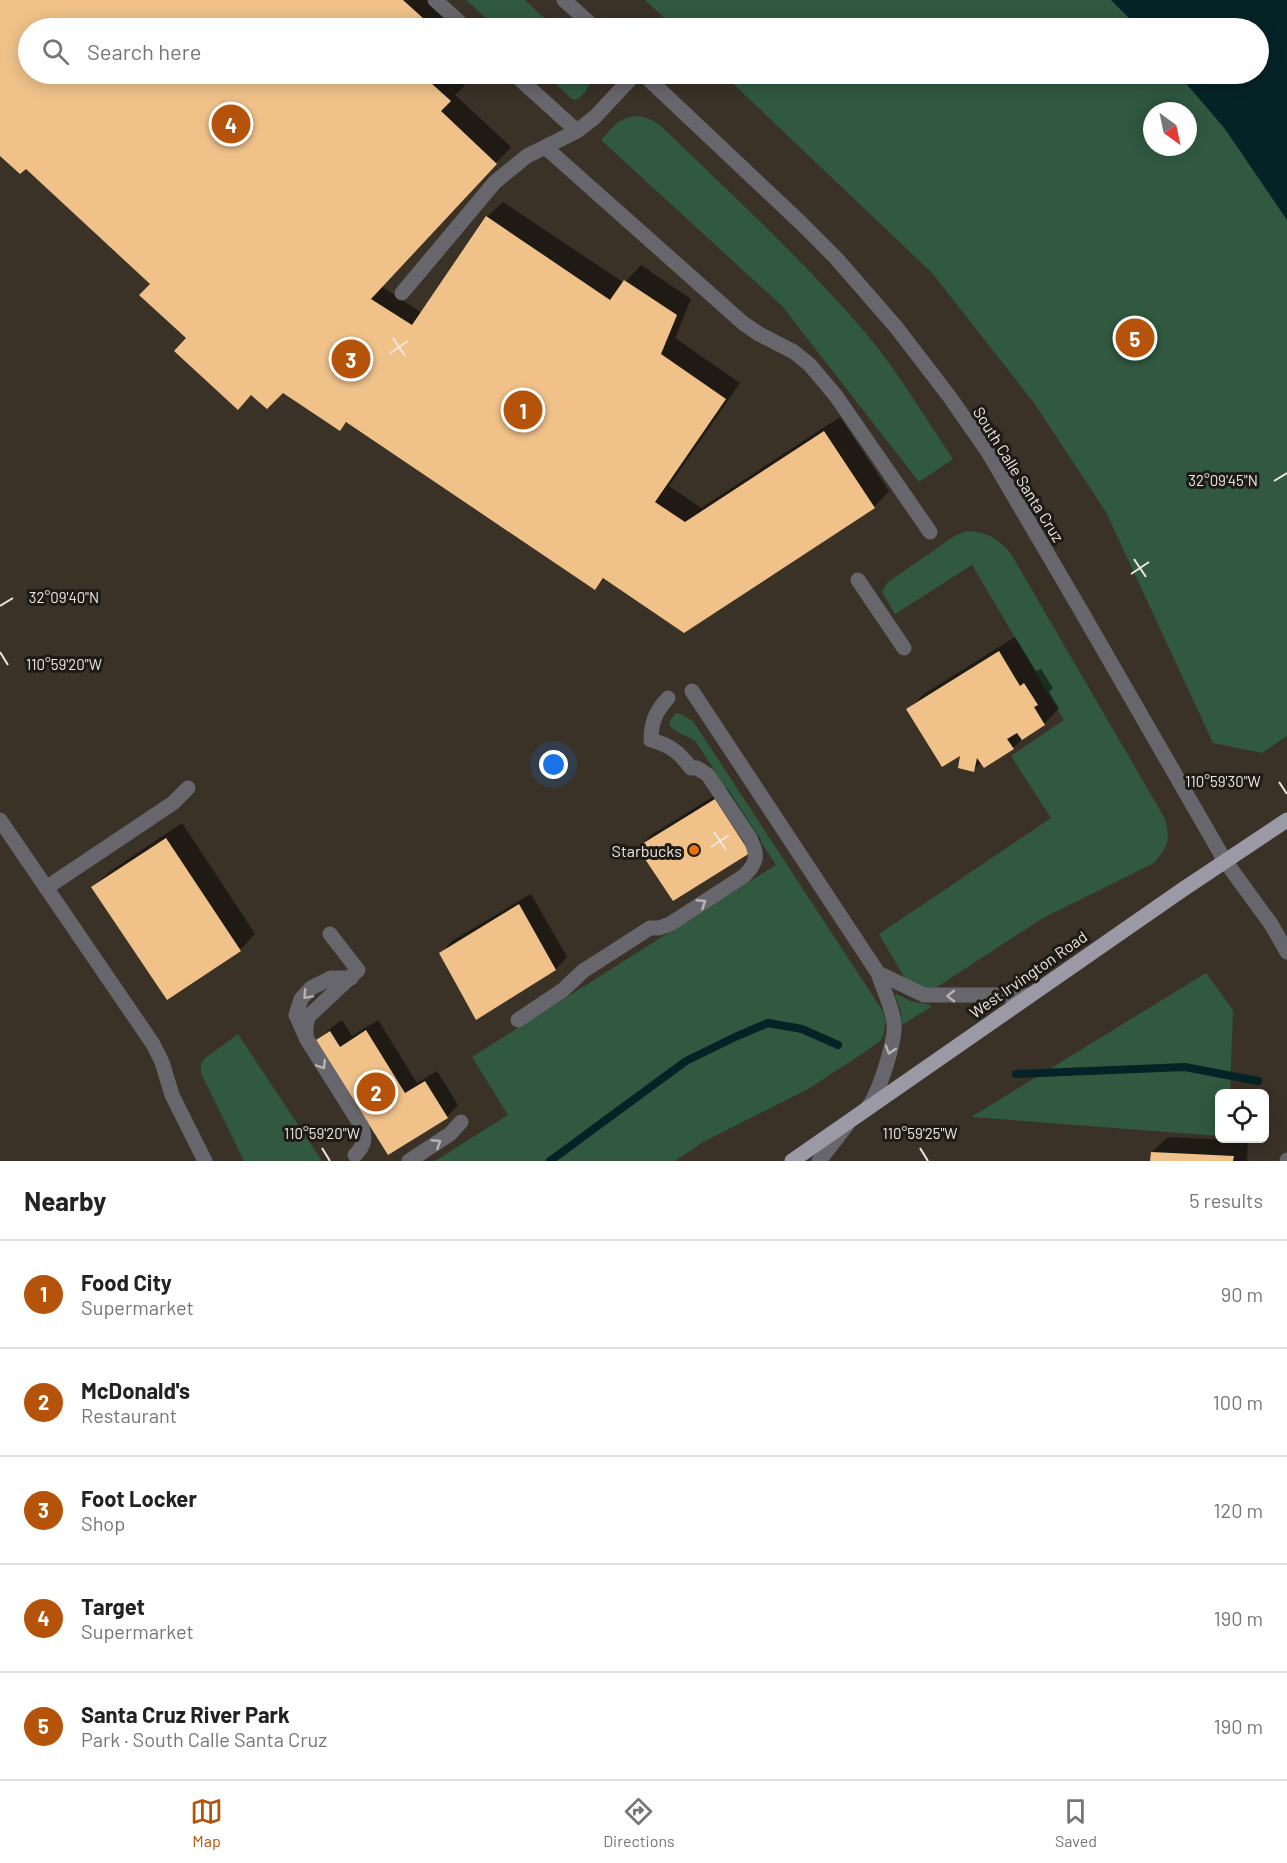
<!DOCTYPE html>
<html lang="en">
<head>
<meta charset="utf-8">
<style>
  :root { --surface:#fff; --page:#f2f2f2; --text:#222; --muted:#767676; --line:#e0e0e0; --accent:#b45309 }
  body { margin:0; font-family:Barlow,sans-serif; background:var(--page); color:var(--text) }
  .controls { position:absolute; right:18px; bottom:18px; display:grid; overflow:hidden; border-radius:9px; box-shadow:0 3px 15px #0003 }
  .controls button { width:54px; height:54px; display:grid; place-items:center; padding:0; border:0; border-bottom:2px solid var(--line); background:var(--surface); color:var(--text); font:30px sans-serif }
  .compass { position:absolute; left:1143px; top:102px; width:54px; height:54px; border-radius:50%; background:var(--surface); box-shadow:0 3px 15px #0003; rotate:147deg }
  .you { position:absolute; left:554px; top:765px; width:21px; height:21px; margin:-15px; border:4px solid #fff; border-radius:50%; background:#1a73e8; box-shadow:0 0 0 9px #1a73e833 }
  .badge { display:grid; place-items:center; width:39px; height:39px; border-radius:50%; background:var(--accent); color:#fff; font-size:20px; font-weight:700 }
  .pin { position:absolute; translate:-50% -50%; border:3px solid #fff; box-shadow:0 2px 6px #0006 }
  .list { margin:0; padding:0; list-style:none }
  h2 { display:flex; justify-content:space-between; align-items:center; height:78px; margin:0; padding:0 24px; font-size:26px }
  h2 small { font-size:20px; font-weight:400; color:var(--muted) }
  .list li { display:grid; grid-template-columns:39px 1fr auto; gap:18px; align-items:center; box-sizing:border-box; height:108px; padding:0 24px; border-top:2px solid var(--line) }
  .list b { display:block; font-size:22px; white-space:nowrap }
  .list p { margin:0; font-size:20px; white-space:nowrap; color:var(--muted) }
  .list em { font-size:20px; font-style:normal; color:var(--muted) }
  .icon { flex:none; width:33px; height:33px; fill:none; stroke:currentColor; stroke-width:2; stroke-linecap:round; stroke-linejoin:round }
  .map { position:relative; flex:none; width:1287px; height:1161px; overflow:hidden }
  .search { position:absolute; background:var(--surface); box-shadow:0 3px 15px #0003; left:18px; right:18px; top:18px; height:66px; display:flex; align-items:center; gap:15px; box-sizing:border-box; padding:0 21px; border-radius:33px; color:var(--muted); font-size:22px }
  .sheet { height:618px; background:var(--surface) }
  nav { display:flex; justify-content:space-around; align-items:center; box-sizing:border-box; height:84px; border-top:2px solid var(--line); background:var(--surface); font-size:16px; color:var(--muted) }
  nav a { display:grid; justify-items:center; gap:3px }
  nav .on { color:var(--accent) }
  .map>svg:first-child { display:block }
  .green { fill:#305940; fill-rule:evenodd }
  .water { fill:#052327 }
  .shadow { fill:#0007 }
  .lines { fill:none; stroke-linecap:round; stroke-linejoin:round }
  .stream { stroke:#052327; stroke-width:8 }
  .building { fill:#f0c28a }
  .minor { stroke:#68666d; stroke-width:15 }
  .major { stroke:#9b99a6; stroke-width:15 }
  .oneway { stroke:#b8b3b2 }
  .ticks { fill:none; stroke:#ede7e0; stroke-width:2 }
  .food-dot { fill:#e8710a; stroke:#1e1a15; stroke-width:2 }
  .labels { text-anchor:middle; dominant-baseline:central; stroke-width:6; stroke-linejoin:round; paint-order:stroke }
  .street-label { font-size:16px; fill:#ede7e0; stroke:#1e1a15 }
  .poi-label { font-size:16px; fill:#ede7e0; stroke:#1e1a15; text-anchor:end }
  .ticks-label { font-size:15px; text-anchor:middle; fill:#ede7e0; stroke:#1e1a15; stroke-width:6; stroke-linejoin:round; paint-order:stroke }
</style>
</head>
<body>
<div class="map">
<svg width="1287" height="1161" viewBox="0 0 1287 1161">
  <rect width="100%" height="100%" fill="#3a3127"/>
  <path class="green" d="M466,0H525L555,28H497Z
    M645,0H1287V736L1262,753L1213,743L1106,512L1034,403L932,273L723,74H1258V28H675ZM1152,111H1188V147H1152Z
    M545,74H590C591,86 586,93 576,100L572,99Z
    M640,116L652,120L661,126C730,193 801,258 864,331C898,371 924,416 953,459L919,482L782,306L601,140C615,125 619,117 640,116Z
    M968,531C988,532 999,539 1011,554L1164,817C1171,839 1169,846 1154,863L1043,918L937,987L930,989L907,982L879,934L1051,818L1011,756L1064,720L972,565L895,614L882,592L888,582L956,535Z
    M676,713L681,714L693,721L882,1010L886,1021L883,1036L880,1041L862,1054L808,1089L705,1141L675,1161H435L508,1115L472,1057L776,865L696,742C688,735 675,733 669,725L671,719Z
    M1206,973L1233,1010L1230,1093L1220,1094L1219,1136L971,1117Z
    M897,994L910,1001L930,1005L931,1007L902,1025L901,1011L895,996Z
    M238,1034L322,1161H244L201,1073V1064L205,1058Z"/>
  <path class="water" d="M1111,0H1287V220L1225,129L1178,74H1258V28H1139Z"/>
  <path class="shadow" d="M0,0H435L463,28H28V74H453L465,85L455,95L511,147L381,286L422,313L487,217L503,202L624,283L641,265L691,299L675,338L740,383L669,486L701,508L840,417L889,491L874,507L605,578L595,589L348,421L340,429L283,391L188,338L152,284L26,167L0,154Z
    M1015,637L1036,671L1041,669L1053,688L1049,692L1059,708L1044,724L1026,735L1013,748L982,762L973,770L962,753L908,710L924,694Z
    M727,788L761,840L749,852L639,847L651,835Z
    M182,823L255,934L240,950L93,887L109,872Z
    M531,894L567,957L556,969L477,1017L441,953L452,941Z
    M342,1020L352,1036L378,1020L417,1083L437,1071L458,1105L447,1117L389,1153L318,1040L330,1029Z
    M1168,1137L1248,1141L1247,1161H1152V1152Z"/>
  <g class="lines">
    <path class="stream" d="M1016,1074L1185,1067L1258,1081
      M550,1161L686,1061L735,1037L768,1023L802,1029L838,1045"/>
  </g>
  <path class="building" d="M0,0H403L434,28H28V74H421L451,101L441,111L497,164L371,299L412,325L486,216L610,300L624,280L677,315L661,354L726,399L655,502L685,522L824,431L875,508L684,633L603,578L595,590L346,422L340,431L283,393L267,409L251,395L238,410L174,351L186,338L139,295L150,284L26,169L20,174L0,156Z
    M999,651L1020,686L1024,683L1038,705L1034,707L1045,725L1022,740L1017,733L1007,739L1014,749L984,768L977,758L974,772L958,768L960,756L942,767L906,709Z
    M715,799L750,853L673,901L637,847Z
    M166,838L241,951L167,1000L91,887Z
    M519,904L556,970L476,1020L439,953Z
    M366,1030L405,1093L425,1081L448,1118L388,1155L316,1040L330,1031L340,1047Z
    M1151,1152L1234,1156L1233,1161H1150Z"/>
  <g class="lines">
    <path class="minor" d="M435,0L466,28
      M564,0L595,28
      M514,74L577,131
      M643,74L801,223L836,258L896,327L949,396L988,452L1080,609L1225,861L1271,924L1287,952
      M545,147L743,323L759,334L794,352L810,365L836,396L930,532
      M402,293L495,182L527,156L577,131L595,117L635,74
      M858,580L904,648
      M692,691L878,973C883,989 892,1006 894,1023C896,1040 879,1093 868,1107
      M0,820L153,1044L162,1062L172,1095L205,1161
      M46,888L173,803L188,788
      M330,934L358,970L309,1016L306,1025V1038L362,1127C366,1139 364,1146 355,1155
      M878,973L924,995H1030
      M518,1020L563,990L583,971L650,928H659L670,924L744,876C758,862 758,855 750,838L708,775L697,768H691C680,753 670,745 651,740C651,722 656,711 668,698
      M305,1035L296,1015L301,999L311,988L331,978H351
      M409,1161L450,1134L461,1122
      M819,1161L847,1125
      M1287,1161V1160"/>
    <path class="major" d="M792,1161L1182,890L1287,820"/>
  </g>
  <defs><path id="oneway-chevron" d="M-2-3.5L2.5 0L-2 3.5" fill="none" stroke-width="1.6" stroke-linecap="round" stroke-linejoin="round" transform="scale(1.5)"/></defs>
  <g class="oneway">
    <use href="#oneway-chevron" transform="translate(702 903) rotate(-33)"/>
    <use href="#oneway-chevron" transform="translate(307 995) rotate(133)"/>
    <use href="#oneway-chevron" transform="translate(951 996) rotate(179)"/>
    <use href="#oneway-chevron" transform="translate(890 1050) rotate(107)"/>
    <use href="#oneway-chevron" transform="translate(322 1065) rotate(57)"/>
    <use href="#oneway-chevron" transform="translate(437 1143) rotate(-33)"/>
  </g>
  <path class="ticks" d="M393,338L405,356M390,353L408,341M1274,481L1287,473M1134,559L1146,577M1131,574L1149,562M0,606L13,598M0,652L8,665M1279,782L1287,794M714,832L726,850M711,847L729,835M322,1148L330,1161M920,1148L928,1161"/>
  <circle class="food-dot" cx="694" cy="850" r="6"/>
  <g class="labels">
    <g class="street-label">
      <text transform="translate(1019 474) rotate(58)">South Calle Santa Cruz</text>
      <text transform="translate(1028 974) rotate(-35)">West Irvington Road</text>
    </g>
    <g class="poi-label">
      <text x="682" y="850">Starbucks</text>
    </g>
  </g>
  <g class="ticks-label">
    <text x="1223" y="486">32°09'45"N</text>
    <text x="64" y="603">32°09'40"N</text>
    <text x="64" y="670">110°59'20"W</text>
    <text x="1223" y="787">110°59'30"W</text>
    <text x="322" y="1139">110°59'20"W</text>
    <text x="920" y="1139">110°59'25"W</text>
  </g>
</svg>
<div class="controls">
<button><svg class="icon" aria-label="locate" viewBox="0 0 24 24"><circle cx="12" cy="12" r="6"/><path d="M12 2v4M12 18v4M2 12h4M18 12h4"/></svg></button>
</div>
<svg class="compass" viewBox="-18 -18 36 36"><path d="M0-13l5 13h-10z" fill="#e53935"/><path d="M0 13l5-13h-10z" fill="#767676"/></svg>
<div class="you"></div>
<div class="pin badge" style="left:523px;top:410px">1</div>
<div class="pin badge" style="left:376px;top:1092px">2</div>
<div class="pin badge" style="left:351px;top:359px">3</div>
<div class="pin badge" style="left:231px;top:124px">4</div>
<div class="pin badge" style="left:1135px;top:338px">5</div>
<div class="search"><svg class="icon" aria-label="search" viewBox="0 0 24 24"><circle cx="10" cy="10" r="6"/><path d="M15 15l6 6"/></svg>Search here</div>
</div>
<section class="sheet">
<h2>Nearby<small>5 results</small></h2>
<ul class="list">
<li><span class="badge">1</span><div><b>Food City</b><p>Supermarket</p></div><em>90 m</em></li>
<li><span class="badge">2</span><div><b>McDonald's</b><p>Restaurant</p></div><em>100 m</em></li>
<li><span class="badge">3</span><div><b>Foot Locker</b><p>Shop</p></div><em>120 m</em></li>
<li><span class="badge">4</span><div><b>Target</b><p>Supermarket</p></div><em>190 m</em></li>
<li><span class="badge">5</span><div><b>Santa Cruz River Park</b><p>Park · South Calle Santa Cruz</p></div><em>190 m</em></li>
</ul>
</section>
<nav>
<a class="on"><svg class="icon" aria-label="map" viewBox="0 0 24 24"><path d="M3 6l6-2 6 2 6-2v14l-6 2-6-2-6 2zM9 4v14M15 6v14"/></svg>Map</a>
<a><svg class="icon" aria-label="directions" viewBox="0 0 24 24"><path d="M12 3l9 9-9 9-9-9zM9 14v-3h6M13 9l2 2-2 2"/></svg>Directions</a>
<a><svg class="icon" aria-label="saved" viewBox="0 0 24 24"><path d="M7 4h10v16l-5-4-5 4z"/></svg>Saved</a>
</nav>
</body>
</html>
